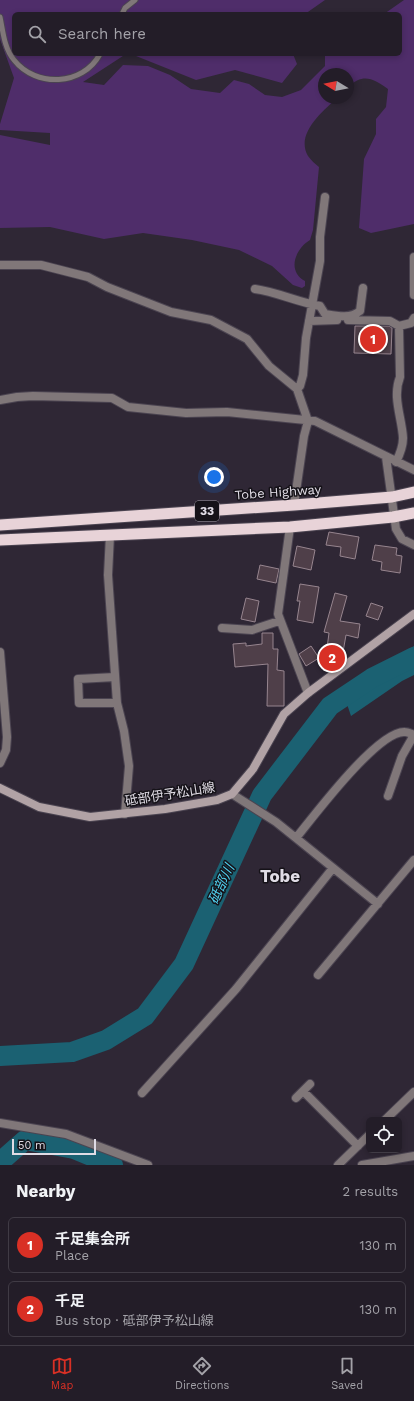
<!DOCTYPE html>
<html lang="en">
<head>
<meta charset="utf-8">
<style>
  :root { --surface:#231d28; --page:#2b2630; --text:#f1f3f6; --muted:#a3a2a8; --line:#403b45; --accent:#d93025 }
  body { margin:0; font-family:"Work Sans","Noto Sans JP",sans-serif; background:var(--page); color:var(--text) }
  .controls { position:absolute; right:12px; bottom:12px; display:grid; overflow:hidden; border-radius:6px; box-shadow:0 2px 6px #0003 }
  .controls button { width:36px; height:36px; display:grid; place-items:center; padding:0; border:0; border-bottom:1px solid var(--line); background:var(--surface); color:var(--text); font:20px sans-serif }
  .compass { position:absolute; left:318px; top:68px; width:36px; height:36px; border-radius:50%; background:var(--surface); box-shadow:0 2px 6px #0003; rotate:280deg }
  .scale { position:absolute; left:12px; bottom:10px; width:84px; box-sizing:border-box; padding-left:4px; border:2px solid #e0dce5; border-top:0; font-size:11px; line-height:14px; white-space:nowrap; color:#e0dce5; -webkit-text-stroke:3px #151218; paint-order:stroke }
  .you { position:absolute; left:214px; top:477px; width:14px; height:14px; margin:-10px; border:3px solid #fff; border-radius:50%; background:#1a73e8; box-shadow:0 0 0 6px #1a73e833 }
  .badge { display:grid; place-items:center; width:26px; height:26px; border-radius:50%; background:var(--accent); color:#fff; font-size:13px; font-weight:700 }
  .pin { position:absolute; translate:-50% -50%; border:2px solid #fff; box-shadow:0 1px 4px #0006 }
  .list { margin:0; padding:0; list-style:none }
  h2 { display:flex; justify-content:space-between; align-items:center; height:52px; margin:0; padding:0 16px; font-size:17px }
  h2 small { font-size:13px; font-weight:400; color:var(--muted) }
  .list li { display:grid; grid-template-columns:26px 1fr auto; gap:12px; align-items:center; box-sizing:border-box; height:56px; margin:0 8px 8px; padding:0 8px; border:1px solid var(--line); border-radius:6px }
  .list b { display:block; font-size:15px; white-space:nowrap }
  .list p { margin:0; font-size:13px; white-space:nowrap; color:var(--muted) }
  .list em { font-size:13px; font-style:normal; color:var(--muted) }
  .icon { flex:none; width:22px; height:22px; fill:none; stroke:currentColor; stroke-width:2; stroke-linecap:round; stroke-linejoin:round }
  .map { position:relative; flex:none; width:414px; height:1165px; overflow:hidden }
  .search { position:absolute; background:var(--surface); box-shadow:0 2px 6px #0003; left:12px; right:12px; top:12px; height:44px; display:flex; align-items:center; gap:10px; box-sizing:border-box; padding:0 14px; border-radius:6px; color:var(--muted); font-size:15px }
  .sheet { height:180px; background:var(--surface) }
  nav { display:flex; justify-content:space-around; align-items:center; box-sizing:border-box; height:56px; border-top:1px solid var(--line); background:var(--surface); font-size:11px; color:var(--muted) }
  nav a { display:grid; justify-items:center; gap:2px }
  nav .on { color:var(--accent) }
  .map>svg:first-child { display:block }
  .green { fill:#4f2d6a }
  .water { fill:#1b6172 }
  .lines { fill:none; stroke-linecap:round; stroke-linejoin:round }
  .river { stroke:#1b6172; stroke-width:20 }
  .building { fill:#4f3f49; stroke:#97858f }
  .service-casing { stroke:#4b4451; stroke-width:7 }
  .minor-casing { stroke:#4b4451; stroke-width:10 }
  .secondary-casing { stroke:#4b4451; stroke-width:10 }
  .trunk-casing { stroke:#4b4451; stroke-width:13 }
  .service { stroke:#807779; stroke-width:5 }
  .minor { stroke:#807779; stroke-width:8 }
  .secondary { stroke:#b1a2a5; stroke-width:8 }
  .trunk { stroke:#e8d3d8; stroke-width:11 }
  .labels { text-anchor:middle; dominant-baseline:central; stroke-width:3; stroke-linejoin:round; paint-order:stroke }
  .shield { fill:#151218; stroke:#a39fa8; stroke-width:1 }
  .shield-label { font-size:12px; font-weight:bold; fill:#e0dce5 }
  .street-label { font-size:13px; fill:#e0dce5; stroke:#151218 }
  .water-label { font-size:14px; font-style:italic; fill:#50d2f1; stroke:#151218 }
  .district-label { font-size:17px; font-weight:bold; fill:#e0dce5; stroke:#151218 }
</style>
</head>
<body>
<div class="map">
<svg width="414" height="1165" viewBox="0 0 414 1165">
  <rect width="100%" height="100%" fill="#2f2735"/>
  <path class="green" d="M0,0H325L305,14H14V54H126L83,82L104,85L123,65L148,66L170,75L191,89L220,93L234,80L249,84L265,95L282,97L301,90L325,66V54H400V14H384L404,0H414V224L371,233L359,228L364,159L376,134V119L386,107L388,89C373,78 363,73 348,87V74H324V98H337C323,111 295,134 308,156C311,160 315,164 319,167L313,230L310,240C296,248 286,271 305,281V286L302,288L293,285L272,266L239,250L192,240L143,233L104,239L50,227L0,228V135L50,145V133L0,130V124L14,78L0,39Z
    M131,54H293L297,64L282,83L235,70L196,80Z"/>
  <path class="water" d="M414,646V675L402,681L351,716L342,689Z"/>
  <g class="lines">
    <path class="river" d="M0,1056L72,1052L106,1040L145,1016L184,964L262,795L330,706L372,678L414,657
      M0,1162L25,1140L74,1149L113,1165"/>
  </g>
  <path class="building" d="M355,326H389L392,328L391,354L354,353Z
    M329,532L359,537L355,559L340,556L341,547L326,545Z
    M375,545L397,548L396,555L402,556L400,573L381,570L382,562L372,560Z
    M297,546L315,550L311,570L293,566Z
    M260,565L279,569L276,583L257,579Z
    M300,584L319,587L313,623L297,620L300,601H297Z
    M335,593L347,596L340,621L360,624L358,638L346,635L343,652L327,649L336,661L324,671L329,633L324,632Z
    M246,598L259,601L255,622L241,619Z
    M371,603L383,607L378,620L366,616Z
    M262,633H273V649H278L277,670L284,671V706H267L268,664L235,667L233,644L246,643V646L262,644Z
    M311,646L319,658L306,666L299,654Z"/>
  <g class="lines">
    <defs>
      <path id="service" d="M122,14L125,8L135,0
        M0,17C3,31 4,48 14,60C36,88 83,86 100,54"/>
      <path id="minor" d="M414,257V295
        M0,265H41L88,277L107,287L171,312L211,320L247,339L269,366L297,389L308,421L304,436L294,505
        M255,289C277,292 297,302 320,306L325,314C337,316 350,319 360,311L363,288
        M348,320L390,321L399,326
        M309,321L337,320
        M297,389L300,386L303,375L306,338L320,261V237L325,197
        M0,400L17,397L33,396L112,398L128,407L186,413L227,412L315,421L414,470
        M386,457L396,529L402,539L414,545
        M396,462C400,454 403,447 403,438C402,418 392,397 400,377L399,326L411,323L414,318
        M290,527L278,614L308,693
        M110,535L108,575L117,703L124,731L129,766L125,814
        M222,628L252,630L279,621
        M0,652L7,737L6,750L0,763
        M115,677L78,679L79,703H117
        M232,794L276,822L378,904
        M296,838C314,816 378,730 405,732C408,732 412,734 414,735L402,756L388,796
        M318,975L414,860
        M303,1091L310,1084
        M142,1093L236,989L333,868
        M296,1098L303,1091L358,1146
        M385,1120L414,1092
        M0,1123L66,1134L148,1165
        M338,1165L369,1135
        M362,1165L414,1156"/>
      <path id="secondary" d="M0,788L39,807L90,817L165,809L217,800L232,794L253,769L284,714L308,693L414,614"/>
      <path id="trunk" d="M0,525L294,505L392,497L414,492
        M0,540L290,527L393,517L414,513"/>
    </defs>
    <use href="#service" class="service-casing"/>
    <use href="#minor" class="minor-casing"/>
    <use href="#secondary" class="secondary-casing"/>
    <use href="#trunk" class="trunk-casing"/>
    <use href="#service" class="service"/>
    <use href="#minor" class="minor"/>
    <use href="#secondary" class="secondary"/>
    <use href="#trunk" class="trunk"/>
  </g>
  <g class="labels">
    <rect class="shield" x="195" y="501" width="24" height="20" rx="3"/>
    <g class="shield-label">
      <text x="207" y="511">33</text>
    </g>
    <g class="street-label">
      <text transform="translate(278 492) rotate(-4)">Tobe Highway</text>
      <text transform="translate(170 794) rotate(-9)">砥部伊予松山線</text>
    </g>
    <g class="water-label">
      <text transform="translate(221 884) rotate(-65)">砥部川</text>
    </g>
    <g class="district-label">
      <text x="280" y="876">Tobe</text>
    </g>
  </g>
</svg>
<div class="controls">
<button><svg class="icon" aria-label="locate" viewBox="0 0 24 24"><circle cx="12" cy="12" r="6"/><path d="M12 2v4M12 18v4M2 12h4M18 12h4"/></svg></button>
</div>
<svg class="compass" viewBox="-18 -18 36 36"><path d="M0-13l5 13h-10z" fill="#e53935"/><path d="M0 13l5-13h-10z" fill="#a3a2a8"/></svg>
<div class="scale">50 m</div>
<div class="you"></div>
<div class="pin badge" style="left:373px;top:339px">1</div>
<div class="pin badge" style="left:332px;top:658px">2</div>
<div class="search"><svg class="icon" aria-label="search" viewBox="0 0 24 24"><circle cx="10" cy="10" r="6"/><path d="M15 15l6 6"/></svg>Search here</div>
</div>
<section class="sheet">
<h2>Nearby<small>2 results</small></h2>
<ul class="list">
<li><span class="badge">1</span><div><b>千足集会所</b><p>Place</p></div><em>130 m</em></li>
<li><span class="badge">2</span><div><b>千足</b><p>Bus stop · 砥部伊予松山線</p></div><em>130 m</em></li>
</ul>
</section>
<nav>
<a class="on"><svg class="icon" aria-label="map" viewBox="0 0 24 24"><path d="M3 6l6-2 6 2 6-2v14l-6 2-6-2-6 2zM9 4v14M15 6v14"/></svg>Map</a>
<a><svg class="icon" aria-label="directions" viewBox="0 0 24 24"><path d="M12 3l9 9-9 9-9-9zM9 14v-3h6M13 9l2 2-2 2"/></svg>Directions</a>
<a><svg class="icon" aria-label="saved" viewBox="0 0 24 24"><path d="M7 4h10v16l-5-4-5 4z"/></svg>Saved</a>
</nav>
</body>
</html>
